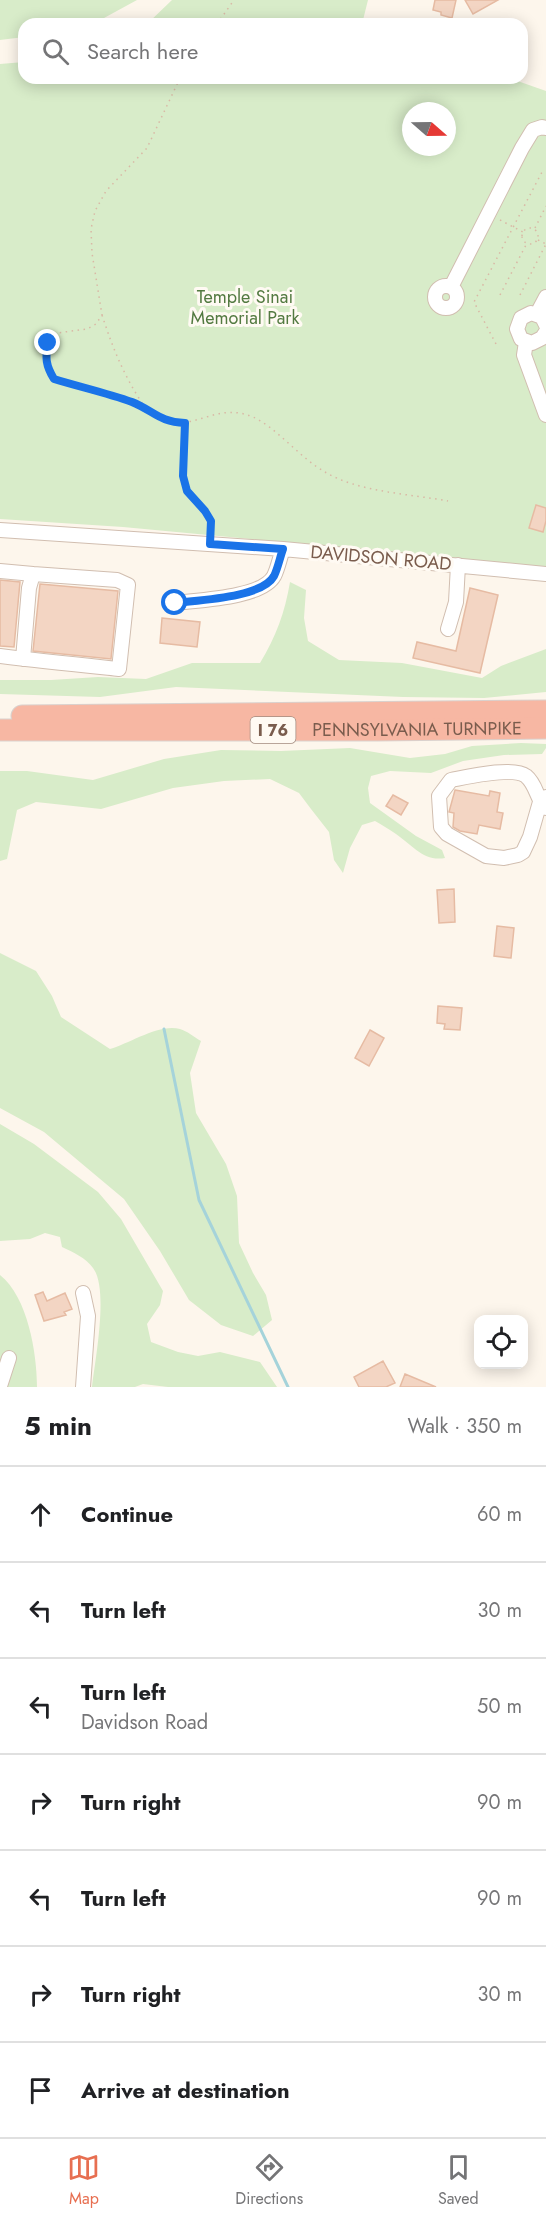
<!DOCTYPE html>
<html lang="en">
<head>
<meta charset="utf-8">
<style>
  :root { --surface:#fff; --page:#f2f2f2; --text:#202124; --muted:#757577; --line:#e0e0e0; --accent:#e76f51 }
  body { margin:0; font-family:Jost,sans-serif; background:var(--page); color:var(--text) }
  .controls { position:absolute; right:18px; bottom:18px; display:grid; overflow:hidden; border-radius:12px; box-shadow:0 3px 15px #0003 }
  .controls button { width:54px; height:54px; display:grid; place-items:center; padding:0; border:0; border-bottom:2px solid var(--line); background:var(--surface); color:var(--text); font:30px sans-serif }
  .compass { position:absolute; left:402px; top:102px; width:54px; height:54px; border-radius:50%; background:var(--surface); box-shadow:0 3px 15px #0003; rotate:110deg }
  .stop { position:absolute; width:18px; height:18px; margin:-14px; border:4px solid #1a73e8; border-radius:50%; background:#fff }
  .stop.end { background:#1a73e8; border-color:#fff; box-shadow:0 2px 6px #0008 }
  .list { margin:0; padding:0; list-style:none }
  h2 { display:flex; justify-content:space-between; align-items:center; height:78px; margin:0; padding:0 24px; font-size:26px }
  h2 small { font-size:20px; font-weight:400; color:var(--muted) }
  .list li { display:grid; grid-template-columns:39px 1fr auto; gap:18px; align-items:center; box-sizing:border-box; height:96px; padding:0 24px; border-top:2px solid var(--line) }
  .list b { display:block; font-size:22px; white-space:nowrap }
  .list p { margin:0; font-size:20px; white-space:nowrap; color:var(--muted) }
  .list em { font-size:20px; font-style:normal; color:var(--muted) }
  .icon { flex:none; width:33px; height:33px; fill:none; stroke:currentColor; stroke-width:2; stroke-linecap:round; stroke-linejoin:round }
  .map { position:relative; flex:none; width:546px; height:1387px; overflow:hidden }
  .search { position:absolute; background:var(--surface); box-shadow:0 3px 15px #0003; left:18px; right:18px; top:18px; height:66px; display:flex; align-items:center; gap:15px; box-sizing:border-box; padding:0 21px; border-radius:18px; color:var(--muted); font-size:22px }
  .sheet { height:750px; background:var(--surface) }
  nav { display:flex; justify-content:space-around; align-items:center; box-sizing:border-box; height:84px; border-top:2px solid var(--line); background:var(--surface); font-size:16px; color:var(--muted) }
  nav a { display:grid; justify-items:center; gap:3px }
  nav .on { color:var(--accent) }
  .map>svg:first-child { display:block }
  .green { fill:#d8ecc9; fill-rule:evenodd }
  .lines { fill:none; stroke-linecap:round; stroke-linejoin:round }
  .stream { stroke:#a5d3da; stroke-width:3 }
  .building { fill:#f3d5c3; stroke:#e6bba3; stroke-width:1.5 }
  .minor-casing { stroke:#d1beb0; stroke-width:16 }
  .highway-casing { stroke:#dad1cd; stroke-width:23 }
  .path { stroke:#d9b8a5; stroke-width:1.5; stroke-dasharray:1.5 4.5; stroke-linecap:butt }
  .minor { stroke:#fff; stroke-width:14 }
  .highway { stroke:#f7b7a3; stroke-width:21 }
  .route { stroke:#1a73e8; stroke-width:8 }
  .labels { text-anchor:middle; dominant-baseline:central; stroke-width:6; stroke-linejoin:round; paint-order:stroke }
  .shield { fill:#fffaf3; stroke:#a28b7f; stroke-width:1.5 }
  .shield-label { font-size:16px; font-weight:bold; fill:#7a5c4d }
  .park-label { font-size:18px; fill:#537a41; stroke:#fffaf3 }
  .street-label { font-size:18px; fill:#7a5c4d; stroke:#fffaf3 }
</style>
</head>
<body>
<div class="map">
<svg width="546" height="1387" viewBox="0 0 546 1387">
  <rect width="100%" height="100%" fill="#fdf6ec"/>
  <path class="green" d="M0,0H137L93,24H24V37L0,40Z
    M172,0H368L362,24H147Z
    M24,62V78H509L546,91V567L123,527L0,519V64ZM411,111H447V147H411Z
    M290,582L306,590L304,618L308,641L339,660L402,663L482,678L501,666L546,649V692L484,698L403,697L176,687L100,697L0,694V680H51L98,677L146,679L192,663H260C276,637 285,612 290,582Z
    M521,743L546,744V748L542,754L504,755L463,761L431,773L390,771L371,776L368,788L370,803L416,836L442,850L445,858C424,862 412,845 396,834C389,829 382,825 375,821L362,825L350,848L343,873L334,860L329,832L311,809L299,793L270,779L224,781L173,788L101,809L36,802L17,810L7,859L0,861V771H27L93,780L164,759L221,750L281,751L350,748L410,758L445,754L472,746Z
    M0,953L36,971L52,996L61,1017L110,1049C130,1043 160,1023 180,1029C187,1031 194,1037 201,1041L190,1073L196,1113L226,1164L237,1196L239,1243L253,1273L266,1295L272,1320L253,1336L221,1325L189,1300L160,1251L124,1199L44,1132L0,1108Z
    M0,1124L34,1144L98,1192L121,1219L163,1291L160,1305L147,1324L151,1342L178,1352L198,1356L220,1352L260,1362L277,1387H168L143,1384L135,1387H92C95,1360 109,1289 93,1268C86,1258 73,1252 62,1247L60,1237L45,1233L30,1239L0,1241Z
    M0,1275C28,1297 37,1354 37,1387H0Z"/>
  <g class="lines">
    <path class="stream" d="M164,1029L199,1200L288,1387"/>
  </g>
  <path class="building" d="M435,0H456L452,18L441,15V12L433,10Z
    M465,0H498L473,14Z
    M536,505L546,508V521L543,532L529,528Z
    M0,580L20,582L14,647L0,646Z
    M40,584L118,591L111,659L33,651Z
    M470,588L498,595L480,673L413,658L417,642L456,651Z
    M162,618L200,622L197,647L160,643Z
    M455,790L489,796L490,791L500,793L497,812L503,813L500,829L479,825L477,834L460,831L453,827L454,813L449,812Z
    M393,795L408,803L401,815L386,806Z
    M454,889L455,922L439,923L437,890Z
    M497,926L514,928L511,958L494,956Z
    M438,1006L462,1008L460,1030L444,1029L445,1024L437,1023Z
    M370,1030L384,1038L369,1066L355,1058Z
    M43,1292L47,1301L65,1293L72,1309L64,1312L66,1315L44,1321L35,1295Z
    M383,1361L395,1383L386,1387H359L354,1377Z
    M405,1374L436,1387H400Z"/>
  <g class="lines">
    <defs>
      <path id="minor" d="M435 297a11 11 0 1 1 22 0a11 11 0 1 1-22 0Z
        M451,287L522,148L533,130L542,127L546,128
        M537,314L546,297
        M546,325L542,317L531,313L521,318L517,329L521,339L532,343L542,338L546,332
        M526,342L524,355L546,415
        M0,530L283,549L546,574
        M0,571L33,574
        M175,603C198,600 262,598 274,576C278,568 280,557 283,549
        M448,629L456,602L458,565
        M0,656C40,661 80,665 119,669L128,585L117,580L33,574L29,588L23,659
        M546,797L540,802L530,837L523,852L518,855L504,858L486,856L447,834L441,827L439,796L451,780C467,777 513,766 526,776C537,785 536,799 546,808
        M0,1386L9,1358
        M83,1387L88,1316L83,1293"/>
      <g id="highway">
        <path d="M22,716L546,711"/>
        <path id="s1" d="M0,730H377L546,728"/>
      </g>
    </defs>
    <use href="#minor" class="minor-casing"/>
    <use href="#highway" class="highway-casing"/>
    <path class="path" d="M217,24L234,0
      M180,78L147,148L106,191L95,211L91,229L92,253L102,315L96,324L87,329L57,333C44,348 44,362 54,379C83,388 113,394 141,406C153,410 160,420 173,422C200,426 220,403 253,417C276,427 300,458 325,472C358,492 410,494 448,501
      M500,220L523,232
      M535,228L546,206
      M522 236a8 8 0 1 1 16 0a8 8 0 1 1-16 0Z
      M538,240L546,244
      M500,295L527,243
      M520,295L546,244
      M102,315C113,349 124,376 144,406
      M496,344L474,302L542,172
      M185,424C186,444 178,470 187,489C195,508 211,507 211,533"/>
    <use href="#minor" class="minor"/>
    <use href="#highway" class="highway"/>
  </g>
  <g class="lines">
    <path class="route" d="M48,343C45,358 46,366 54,379C80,387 107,393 132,402C154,411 159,422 185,423L183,476L187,491L205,511L211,521L210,544L283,549C280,557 278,568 274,576C262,598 198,600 175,603"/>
  </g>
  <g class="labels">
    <rect class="shield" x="250.5" y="717" width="45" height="26" rx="4.5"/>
    <g class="shield-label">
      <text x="273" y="730">I 76</text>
    </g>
    <g class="park-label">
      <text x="245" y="297">Temple Sinai<tspan x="245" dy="21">Memorial Park</tspan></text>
    </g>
    <g class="street-label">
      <text transform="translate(381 558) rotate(5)">DAVIDSON ROAD</text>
      <text stroke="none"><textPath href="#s1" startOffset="417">PENNSYLVANIA TURNPIKE</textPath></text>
    </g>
  </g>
</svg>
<div class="controls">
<button><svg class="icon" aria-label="locate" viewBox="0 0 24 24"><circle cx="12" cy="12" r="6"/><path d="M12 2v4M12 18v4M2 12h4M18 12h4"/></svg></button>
</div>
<svg class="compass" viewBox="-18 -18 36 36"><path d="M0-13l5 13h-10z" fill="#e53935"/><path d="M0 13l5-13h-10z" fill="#757577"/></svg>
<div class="stop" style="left:175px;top:603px"></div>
<div class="stop end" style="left:48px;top:343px"></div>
<div class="search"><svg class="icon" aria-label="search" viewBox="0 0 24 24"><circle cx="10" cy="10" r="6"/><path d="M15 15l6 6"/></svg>Search here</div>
</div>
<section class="sheet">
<h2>5 min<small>Walk · 350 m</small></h2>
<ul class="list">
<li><svg class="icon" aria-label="ahead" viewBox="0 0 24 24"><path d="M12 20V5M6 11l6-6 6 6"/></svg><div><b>Continue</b></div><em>60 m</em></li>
<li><svg class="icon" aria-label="left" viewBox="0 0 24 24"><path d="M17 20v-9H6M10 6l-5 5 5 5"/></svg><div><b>Turn left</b></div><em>30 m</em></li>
<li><svg class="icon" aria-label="left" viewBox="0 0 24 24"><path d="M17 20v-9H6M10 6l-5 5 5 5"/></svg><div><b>Turn left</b><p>Davidson Road</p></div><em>50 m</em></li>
<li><svg class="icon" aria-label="right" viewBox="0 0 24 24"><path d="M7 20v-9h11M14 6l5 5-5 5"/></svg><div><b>Turn right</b></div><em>90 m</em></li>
<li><svg class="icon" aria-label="left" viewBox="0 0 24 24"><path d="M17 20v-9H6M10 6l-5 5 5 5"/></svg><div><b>Turn left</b></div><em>90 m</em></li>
<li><svg class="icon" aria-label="right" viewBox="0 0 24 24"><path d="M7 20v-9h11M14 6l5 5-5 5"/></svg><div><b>Turn right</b></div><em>30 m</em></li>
<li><svg class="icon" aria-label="arrive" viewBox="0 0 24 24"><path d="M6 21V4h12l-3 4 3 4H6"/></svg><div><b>Arrive at destination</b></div></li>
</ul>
</section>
<nav>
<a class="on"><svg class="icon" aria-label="map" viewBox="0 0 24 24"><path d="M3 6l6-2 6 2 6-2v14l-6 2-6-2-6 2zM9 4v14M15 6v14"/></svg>Map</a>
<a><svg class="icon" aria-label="directions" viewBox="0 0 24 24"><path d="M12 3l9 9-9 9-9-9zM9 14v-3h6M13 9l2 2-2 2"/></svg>Directions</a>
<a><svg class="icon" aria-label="saved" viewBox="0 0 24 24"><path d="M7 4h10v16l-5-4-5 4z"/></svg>Saved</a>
</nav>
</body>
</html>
